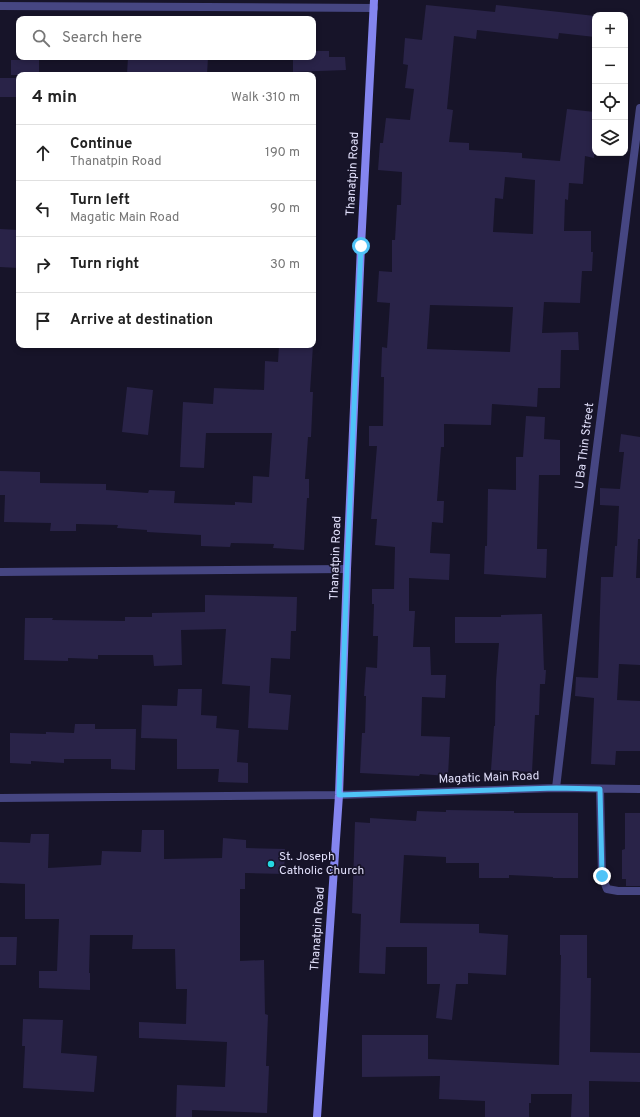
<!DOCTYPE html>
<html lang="en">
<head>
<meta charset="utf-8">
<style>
  :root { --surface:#fff; --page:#f6f6f6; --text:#222; --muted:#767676; --line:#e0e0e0 }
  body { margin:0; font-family:Overpass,sans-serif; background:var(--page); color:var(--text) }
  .controls { position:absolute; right:12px; top:12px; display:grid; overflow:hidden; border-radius:8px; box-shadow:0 2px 6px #0003 }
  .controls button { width:36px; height:36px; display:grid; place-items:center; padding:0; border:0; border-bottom:1px solid var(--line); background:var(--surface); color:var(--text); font:20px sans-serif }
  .stop { position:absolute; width:12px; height:12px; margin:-9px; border:3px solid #4fc3f7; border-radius:50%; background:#fff }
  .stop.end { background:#4fc3f7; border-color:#fff; box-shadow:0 1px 4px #0008 }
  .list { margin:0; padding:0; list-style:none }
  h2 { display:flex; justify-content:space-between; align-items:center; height:52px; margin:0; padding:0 16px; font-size:17px }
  h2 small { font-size:13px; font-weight:400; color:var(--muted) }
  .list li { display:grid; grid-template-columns:26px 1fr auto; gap:12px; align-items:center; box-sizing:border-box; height:56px; padding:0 16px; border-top:1px solid var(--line) }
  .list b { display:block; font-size:15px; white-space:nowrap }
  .list p { margin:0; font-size:13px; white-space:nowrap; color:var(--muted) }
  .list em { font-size:13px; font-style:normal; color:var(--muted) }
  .icon { flex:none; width:22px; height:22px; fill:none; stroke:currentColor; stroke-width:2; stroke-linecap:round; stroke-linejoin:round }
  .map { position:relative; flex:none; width:640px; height:1117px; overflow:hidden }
  .search { position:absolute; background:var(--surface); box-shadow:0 2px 6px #0003; left:16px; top:16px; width:300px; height:44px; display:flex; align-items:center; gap:10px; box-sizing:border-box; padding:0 14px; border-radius:8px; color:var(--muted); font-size:15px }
  .panel { position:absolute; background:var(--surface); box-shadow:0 2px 6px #0003; left:16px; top:72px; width:300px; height:276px; border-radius:8px }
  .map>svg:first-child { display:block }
  .building { fill:#292348; fill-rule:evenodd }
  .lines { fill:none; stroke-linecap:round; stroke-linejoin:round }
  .minor { stroke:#464682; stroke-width:8 }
  .secondary { stroke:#8485ef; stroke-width:8 }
  .route { stroke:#4fc3f7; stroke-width:5 }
  .poi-dot { fill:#25d7e2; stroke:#171429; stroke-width:1.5 }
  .labels { text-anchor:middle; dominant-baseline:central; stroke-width:3.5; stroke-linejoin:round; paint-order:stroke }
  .street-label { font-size:12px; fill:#e2e0fb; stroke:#171429 }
  .poi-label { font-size:12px; fill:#e2e0fb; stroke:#171429; text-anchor:start }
</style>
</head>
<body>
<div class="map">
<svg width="640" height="1117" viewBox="0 0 640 1117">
  <rect width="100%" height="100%" fill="#171429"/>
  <path class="building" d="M426,5L495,12L496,5L595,16V37L559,33L558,39L477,30L476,39L454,36L447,109L453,110L449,142L469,143V150L522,153V158L560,161L567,109L595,112V147L594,158L585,156L583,184L569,183L568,200L565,199L564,231H591V252H593L592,271H582L580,303L544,302L542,333L578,332L579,350H561L560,388H538L537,407L492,404L491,425L444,424V447H441L437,501H444L443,523L432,522L430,553L450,554L449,580L409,578V611H415L413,647H430L431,675H446L445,698L422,697L421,736L450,737L448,776L420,774L419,776L360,773L362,733H365L366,696H364L366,667L377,668L378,636H373L374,604H372V589H394L395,547L375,545L377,519H371L377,446H369V426H383L384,377H381L382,347L387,348L390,303L377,302L379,271L392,272V240H395L397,205H401L402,172L378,170L380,143H383L386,118L410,120L414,89L405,88L408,65L403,64L405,38L422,40ZM505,177L535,180L533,234L493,232L495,198L503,199ZM430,305L513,307L510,352L427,349Z
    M313,51H329V57H345L346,70L293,72V57H313Z
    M128,57H208L207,75H127Z
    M11,60H39V75H11Z
    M0,78H19V97H0Z
    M0,229L19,230V268L0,267Z
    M279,345H313L310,392H313L311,437H308L305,479H309V498H307L304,550L273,548L274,544L231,543L230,547L201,546V535L147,532V530L117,528L118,525L76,524V531H50L51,523L4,522L5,495H0V471L40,472V483L106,484V490L148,493L149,490L175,491L174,503L235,505V502L252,503L253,476L269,477L272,433H206L204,468L180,467L183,402L213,404L214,388L264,390L265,361L278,362Z
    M127,387L153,390L148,435L122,432Z
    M526,416L545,417L544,439L560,440V475H539L537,549H547L546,578L484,574L485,546H487L488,489L516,490V457H523Z
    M621,434L640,437V539H638L636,578H640V665L619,664L617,700L640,701V751H616L615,765L591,764L594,698L575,696L576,677L598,678L601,577H613L615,546H617L619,506L600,505V488L620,489L624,452H619Z
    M205,595L297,597L296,631H291L290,659L271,658L269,693L291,695L288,730L248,728L250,686L222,684L226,629L181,630L182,665L154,666L153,655H98V659L68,658V661L24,660L25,618H53L52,620L125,621V617H152V613L205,612Z
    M542,614L544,670H546L545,684H540L539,715H535L532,772L491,770L494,726H495L496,681L499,643H455V617H501V615Z
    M178,689H202L201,715L217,716L216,728L239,730L237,762L248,763V783L218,782L219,769H177V739L141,738L142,705L177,706Z
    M75,724H95V729H136L135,770L111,769V759H64V763L31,761V764L10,763V733L46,734V732L74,733Z
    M446,810L514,811V813H578V878H553V877L509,875V878H479V863H446V857L404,855L400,923L479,924V933L508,935L506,975L468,973V984H456L452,1020L436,1018L440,984H427V947H386L385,974L359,973L361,914L352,913L355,822L370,823V818L416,821L417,811L446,812Z
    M625,813H640V886H626V879H622V850L625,849Z
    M142,830H164V859L222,858L223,838L246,840V848L285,849L284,874L245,873V889H240V961L264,960L265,1014L268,1015L266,1066H269L267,1113L192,1110V1117H176L177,1085L225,1087L227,1042L139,1038V1022L186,1024L187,989H176L175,949H132L133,935H90L89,973H90V990L39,988V971H57L59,919H25V884L0,883V842L30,843L31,834H49L48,868L101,865L102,851L141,852Z
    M560,935H587V978H591L590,1052L640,1053V1082L589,1081V1117H571L572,1094H531V1103H529V1117H485V1101L439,1099L440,1076L362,1077V1035H428V1059L559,1065L561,955H560Z
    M0,937H17L16,965H0Z
    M23,1019L63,1020L61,1053L97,1056L94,1092L23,1088L25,1046H22Z"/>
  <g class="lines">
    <path class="minor" d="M0,6L374,8
      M0,572L347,569
      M556,788L584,549L640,108
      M600,789L602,876L607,889L618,891H640
      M0,798L339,795L556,788L640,789"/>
    <path class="secondary" d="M317,1117L339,795L347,569L361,246L374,0"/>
  </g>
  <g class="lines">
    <path class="route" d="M361,246L347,569L339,795L556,788L600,789L602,876"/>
  </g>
  <circle class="poi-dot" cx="271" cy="864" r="4"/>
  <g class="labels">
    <g class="street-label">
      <text transform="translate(353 174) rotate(-87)">Thanatpin Road</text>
      <text transform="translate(585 446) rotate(-83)">U Ba Thin Street</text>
      <text transform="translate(336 558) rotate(-88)">Thanatpin Road</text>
      <text transform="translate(489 778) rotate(-2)">Magatic Main Road</text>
      <text transform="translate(318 929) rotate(-86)">Thanatpin Road</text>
    </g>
    <g class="poi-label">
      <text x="279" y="857">St. Joseph<tspan x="279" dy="14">Catholic Church</tspan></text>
    </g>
  </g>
</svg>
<div class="controls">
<button>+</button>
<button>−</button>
<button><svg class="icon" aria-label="locate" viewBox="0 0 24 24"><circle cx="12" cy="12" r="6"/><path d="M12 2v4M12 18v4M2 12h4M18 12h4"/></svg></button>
<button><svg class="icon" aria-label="layers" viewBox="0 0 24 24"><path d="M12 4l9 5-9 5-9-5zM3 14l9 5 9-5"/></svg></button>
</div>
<div class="stop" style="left:361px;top:246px"></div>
<div class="stop end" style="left:602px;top:876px"></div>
<div class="search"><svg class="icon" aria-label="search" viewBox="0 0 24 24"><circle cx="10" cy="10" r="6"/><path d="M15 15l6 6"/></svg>Search here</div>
<section class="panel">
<h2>4 min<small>Walk · 310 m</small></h2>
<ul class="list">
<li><svg class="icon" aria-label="ahead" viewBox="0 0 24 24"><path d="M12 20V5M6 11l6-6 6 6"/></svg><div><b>Continue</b><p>Thanatpin Road</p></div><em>190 m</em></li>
<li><svg class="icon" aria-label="left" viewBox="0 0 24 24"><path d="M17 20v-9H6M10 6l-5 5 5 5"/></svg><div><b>Turn left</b><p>Magatic Main Road</p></div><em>90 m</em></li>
<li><svg class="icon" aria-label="right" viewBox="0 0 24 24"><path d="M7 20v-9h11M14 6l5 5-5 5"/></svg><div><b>Turn right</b></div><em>30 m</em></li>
<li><svg class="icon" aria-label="arrive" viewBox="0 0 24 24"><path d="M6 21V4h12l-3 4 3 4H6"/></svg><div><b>Arrive at destination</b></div></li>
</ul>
</section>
</div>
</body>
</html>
